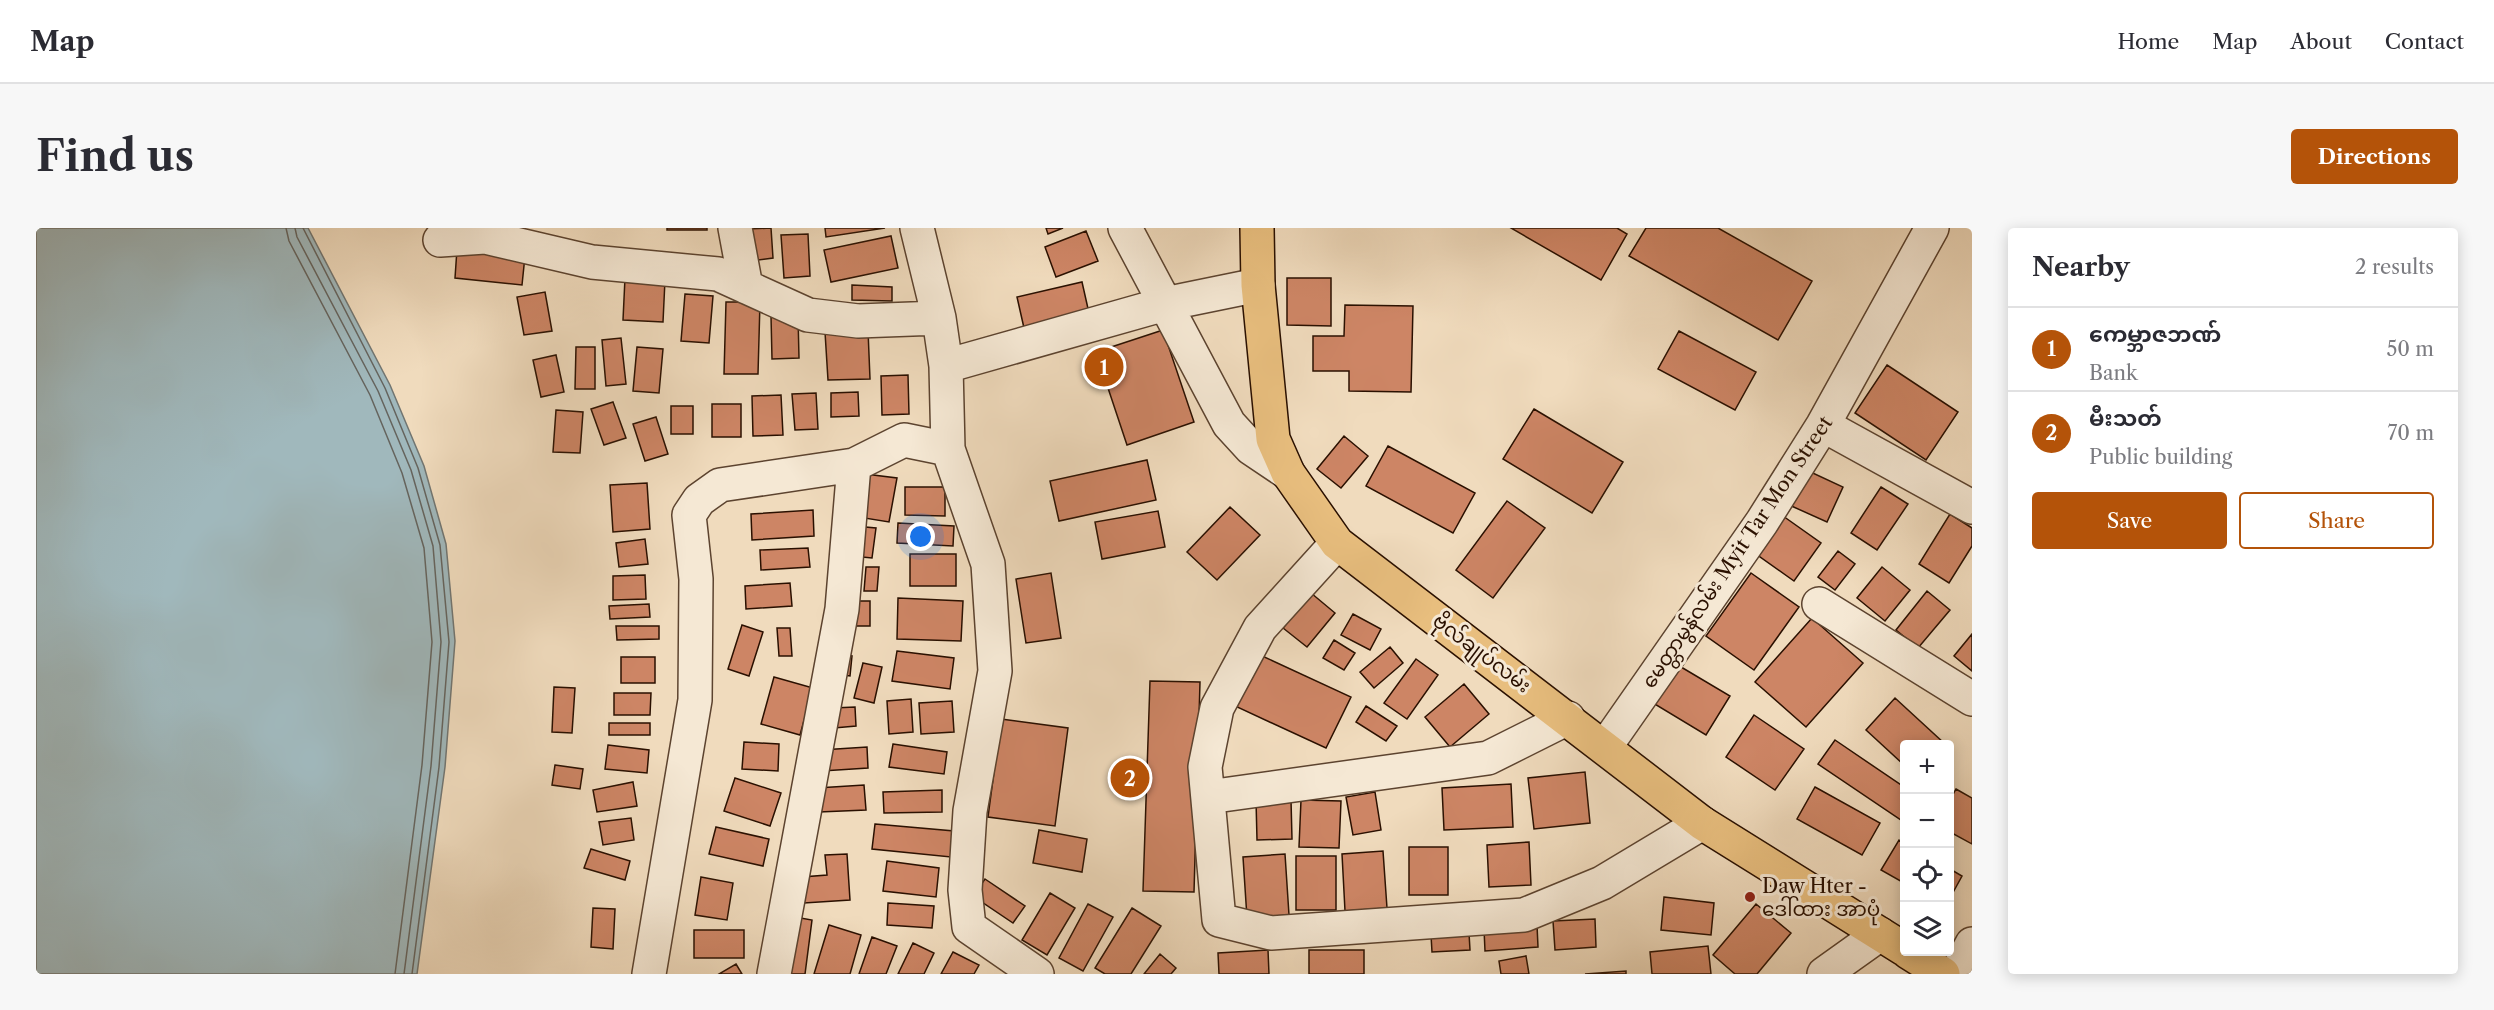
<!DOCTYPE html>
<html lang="en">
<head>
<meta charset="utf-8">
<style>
  :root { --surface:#fff; --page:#f7f7f7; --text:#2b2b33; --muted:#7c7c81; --line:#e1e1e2; --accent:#b45309 }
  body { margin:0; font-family:"Libre Caslon Text","Noto Sans Myanmar",serif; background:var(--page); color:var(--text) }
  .controls { position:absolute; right:18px; bottom:18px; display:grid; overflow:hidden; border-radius:6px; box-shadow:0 3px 15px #0003 }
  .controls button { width:54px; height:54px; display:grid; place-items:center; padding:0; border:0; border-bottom:2px solid var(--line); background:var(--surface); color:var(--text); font:30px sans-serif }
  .you { position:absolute; left:885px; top:309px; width:21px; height:21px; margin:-15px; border:4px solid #fff; border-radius:50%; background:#1a73e8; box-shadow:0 0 0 9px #1a73e833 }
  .badge { display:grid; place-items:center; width:39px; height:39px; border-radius:50%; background:var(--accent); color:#fff; font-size:20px; font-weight:700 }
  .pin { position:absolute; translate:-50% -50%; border:3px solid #fff; box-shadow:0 2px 6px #0006 }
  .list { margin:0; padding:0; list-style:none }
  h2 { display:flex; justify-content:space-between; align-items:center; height:78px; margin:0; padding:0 24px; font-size:26px }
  h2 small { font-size:20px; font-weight:400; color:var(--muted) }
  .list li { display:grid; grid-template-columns:39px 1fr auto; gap:18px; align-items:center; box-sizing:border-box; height:84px; padding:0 24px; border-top:2px solid var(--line) }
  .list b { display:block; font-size:22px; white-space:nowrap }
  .list p { margin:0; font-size:20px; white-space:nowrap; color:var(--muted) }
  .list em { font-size:20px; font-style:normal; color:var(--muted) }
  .actions { display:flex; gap:12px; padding:18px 24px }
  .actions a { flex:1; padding:14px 0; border:2px solid var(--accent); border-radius:6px; text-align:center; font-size:21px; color:var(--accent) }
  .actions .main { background:var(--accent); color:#fff }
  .icon { flex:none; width:33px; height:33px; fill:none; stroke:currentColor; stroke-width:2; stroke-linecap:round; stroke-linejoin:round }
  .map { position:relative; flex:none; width:1936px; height:746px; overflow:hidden; border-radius:6px }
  header { display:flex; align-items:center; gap:36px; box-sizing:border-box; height:84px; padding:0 30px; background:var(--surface); border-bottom:2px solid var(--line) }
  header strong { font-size:28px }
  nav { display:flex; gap:33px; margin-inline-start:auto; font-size:21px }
  .intro { display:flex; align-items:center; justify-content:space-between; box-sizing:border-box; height:144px; padding:0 36px }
  h1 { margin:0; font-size:42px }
  .button { padding:15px 27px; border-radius:6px; background:var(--accent); color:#fff; font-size:21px; font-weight:700 }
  main { display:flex; gap:36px; padding:0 36px }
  aside { flex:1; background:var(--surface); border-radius:6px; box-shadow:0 3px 15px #0003 }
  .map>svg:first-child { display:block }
  .water { fill:#a0b8bc; stroke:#717571; stroke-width:1.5 }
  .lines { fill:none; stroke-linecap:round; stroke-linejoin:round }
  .shore { stroke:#65645e; stroke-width:1.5 }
  .building { fill:#cd8565; stroke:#2a1000; stroke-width:1.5 }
  .minor-casing { stroke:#5c432f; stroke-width:36 }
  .trunk-casing { stroke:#2a1000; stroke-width:36 }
  .minor { stroke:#f5e8d4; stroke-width:33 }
  .trunk { stroke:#e8be7e; stroke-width:33 }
  .poi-dot { fill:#8f2418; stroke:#f5e8d4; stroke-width:2 }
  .labels { text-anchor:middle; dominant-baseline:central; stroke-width:6; stroke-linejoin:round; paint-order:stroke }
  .street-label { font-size:20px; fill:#2a1000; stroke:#f5e8d4 }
  .poi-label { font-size:20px; fill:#2a1000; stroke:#f5e8d4; text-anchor:start }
</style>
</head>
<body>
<header>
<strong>Map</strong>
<nav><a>Home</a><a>Map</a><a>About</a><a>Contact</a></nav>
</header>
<div class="intro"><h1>Find us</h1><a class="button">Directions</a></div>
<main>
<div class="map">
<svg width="1936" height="746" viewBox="0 0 1936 746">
  <rect width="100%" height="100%" fill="#f0dbbd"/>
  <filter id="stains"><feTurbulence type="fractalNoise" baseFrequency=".00333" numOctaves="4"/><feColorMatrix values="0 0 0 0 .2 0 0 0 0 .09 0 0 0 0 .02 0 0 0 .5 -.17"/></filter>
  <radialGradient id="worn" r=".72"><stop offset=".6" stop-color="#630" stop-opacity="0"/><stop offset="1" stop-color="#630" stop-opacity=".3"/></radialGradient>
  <path class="water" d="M0,0H272L354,157L388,238L410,316L419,413L409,539L381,746H0Z"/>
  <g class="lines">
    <path class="shore" d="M250,0L253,13L334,167L366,245L388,320L396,414L386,537L359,746
      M259,0L261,9L342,163L375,242L397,318L405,414L395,538L368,746
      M267,0L349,160L382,240L404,317L413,414L403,539L376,746"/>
  </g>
  <path class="building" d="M631,0H671V2H631Z
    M735,0L737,30L714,33L711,1Z
    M789,0H849L790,9Z
    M1010,0H1027L1012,6Z
    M1475,0H1581L1591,6L1565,52Z
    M1610,0H1682L1776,53L1742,112L1593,28Z
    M1050,3L1062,33L1020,49L1009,19Z
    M772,6L774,48L748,50L745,7Z
    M855,8L862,40L795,54L788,22Z
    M421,21L489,28L486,57L419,50Z
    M589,50L629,52L627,94L587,92Z
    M1251,50H1295V98L1251,97Z
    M1046,54L1053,85L988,100L981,69Z
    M816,57L856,59V73L816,72Z
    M509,64L516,103L488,107L481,69Z
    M649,66L677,68L673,115L645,113Z
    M690,74H724L722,146H688Z
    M1309,77L1377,78L1375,164L1313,163V143H1277V108H1308Z
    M735,88H762L763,130L736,131Z
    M832,102L834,151L792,152L789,104Z
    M1127,102L1158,194L1091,217L1060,124Z
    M1643,103L1720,144L1699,182L1622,141Z
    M585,110L590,156L570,158L566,112Z
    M540,119H559V161H539Z
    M601,119L627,121L623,165L597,163Z
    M520,127L528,164L505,169L497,132Z
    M1851,137L1922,184L1890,232L1819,185Z
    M872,147L873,186L846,187L845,148Z
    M822,164L823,188L795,189V165Z
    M780,165L782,201L759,202L756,166Z
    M745,167L747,207L717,208L716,168Z
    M577,174L590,210L568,217L555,181Z
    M676,176H705V209H676Z
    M635,178H657V206H635Z
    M1498,181L1587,234L1556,285L1467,231Z
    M520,182L547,184L544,225L517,224Z
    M620,189L632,226L609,233L597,196Z
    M1308,208L1332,228L1305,260L1281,241Z
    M1352,218L1439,265L1417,305L1330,258Z
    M1111,232L1120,272L1023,293L1014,253Z
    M1766,240L1807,259L1791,294L1751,276Z
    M829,246L861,250L853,294L822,289Z
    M611,255L614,301L577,304L574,257Z
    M869,259H909V288L869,287Z
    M1845,259L1872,276L1841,322L1815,305Z
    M1471,273L1509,300L1457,370L1420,342Z
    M1194,279L1224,307L1181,352L1151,324Z
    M777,282L778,308L716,312L715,286Z
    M1122,283L1129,319L1066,331L1059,294Z
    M1914,286L1936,300V318L1913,355L1883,336Z
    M1747,288L1785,315L1758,353L1720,326Z
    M862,295L918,298L917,318L861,315Z
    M818,298L840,300L836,330L816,328Z
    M609,311L612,336L583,339L580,315Z
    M772,320L774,339L725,342L724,322Z
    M1802,323L1819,336L1799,362L1782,349Z
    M874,326H920V358H874Z
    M830,339H843L841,363H828Z
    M1846,339L1874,362L1849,393L1821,370Z
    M1015,345L1025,410L990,415L980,351Z
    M1715,345L1763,379L1718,442L1670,408Z
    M609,347L610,371L577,372V348Z
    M754,355L756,378L710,381L709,358Z
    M1891,363L1914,382L1882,420L1860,402Z
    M1275,365L1299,385L1271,419L1247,400Z
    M862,370L927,373L925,413L861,411Z
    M814,373H834V398H814Z
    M613,376L614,389L574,391L573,378Z
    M1317,386L1345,401L1334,422L1305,407Z
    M1776,390L1827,435L1770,499L1719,454Z
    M706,397L727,404L713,448L692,441Z
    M580,398H623V411L581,412Z
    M741,400H754L756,428H743Z
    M1936,406V443L1918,428Z
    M1298,412L1319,425L1308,442L1287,430Z
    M1354,419L1367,435L1338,460L1324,444Z
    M861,423L918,430L914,461L856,453Z
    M802,426L816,428L814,448L800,446Z
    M1224,427L1315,469L1290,520L1199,478Z
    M585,429H619V455H585Z
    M1380,431L1402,447L1371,491L1348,475Z
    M827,435L846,439L838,475L818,470Z
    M1640,436L1694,468L1670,507L1617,475Z
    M738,449L777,460L764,507L725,496Z
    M1114,453L1164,454L1158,664L1107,663Z
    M1428,456L1453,486L1414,519L1389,489Z
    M518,459L539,460L536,505L516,504Z
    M578,465H615L614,487H578Z
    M1859,470L1909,516H1868V537L1830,502Z
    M875,471L877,504L853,506L851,473Z
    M916,473L918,504L885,506L883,475Z
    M1330,478L1361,498L1350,513L1320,494Z
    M819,479L820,498L798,500L797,480Z
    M1718,487L1768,521L1739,562L1690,529Z
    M965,491L1032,500L1019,598L952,589Z
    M573,495H614V507H573Z
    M1799,512L1868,559V594L1782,536Z
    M708,514L743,516L742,543L706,541Z
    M857,516L911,524L908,546L853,539Z
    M572,517L613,522L611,545L569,541Z
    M831,519L832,540L786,543L785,522Z
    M519,537L547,541L544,561L516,557Z
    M1549,544L1554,595L1498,601L1492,550Z
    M699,550L745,565L734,598L688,583Z
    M597,554L601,578L561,584L557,562Z
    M1475,556L1477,599L1408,602L1406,560Z
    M828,557L830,582L783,584L781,560Z
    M1779,559L1844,595L1826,627L1761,591Z
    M1920,561L1936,570V616L1914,604V572Z
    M906,562V584L848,585L847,564Z
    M1339,564L1345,602L1317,607L1310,569Z
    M1220,572H1255L1256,611L1221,612Z
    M1265,572L1305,573L1303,620L1263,619Z
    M595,590L598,612L567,617L563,594Z
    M839,596L918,603L915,629L836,621Z
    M680,599L733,611L727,638L673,626Z
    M1003,602L1051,611L1046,644L997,635Z
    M1863,612L1868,616V655L1845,642Z
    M1493,614L1495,657L1453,659L1451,617Z
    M1373,619H1412V667H1373Z
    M555,621L594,633L589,652L548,640Z
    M1347,623L1351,680L1309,683L1306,626Z
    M811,626L814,672L768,675L766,649L791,647L789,627Z
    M1249,626L1253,687L1211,690L1207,629Z
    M1260,628H1300V682H1260Z
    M851,633L903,640L900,669L847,663Z
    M1914,641L1926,648L1914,670Z
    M665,649L697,655L691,692L659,687Z
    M949,651L989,678L977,695L937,668Z
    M1014,665L1039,680L1011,727L986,712Z
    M1628,669L1678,675L1675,707L1625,702Z
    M852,675L898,678L896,700L851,697Z
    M1052,676L1077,689L1047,743L1023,730Z
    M1720,676L1755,705L1721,746H1699L1677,727Z
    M557,680L579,681L577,721L555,719Z
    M1096,680L1125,698L1095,746H1069L1059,740Z
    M759,689L776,692L769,746H751Z
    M1559,691L1560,719L1519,722L1517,693Z
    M793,697L825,707L814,746H778Z
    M1501,697L1502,719L1449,723L1448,701Z
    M658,702H708V730H658Z
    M1433,705L1434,722L1396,724L1395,707Z
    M836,709L861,718L850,746H823Z
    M877,715L898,725L888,746H862Z
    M1672,718L1675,746H1616L1614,724Z
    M1232,722L1233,746H1183L1182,725Z
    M1273,722H1328V746H1273Z
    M917,724L943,737L938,746H905Z
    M1124,726L1140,740L1135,746H1108Z
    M1490,728L1493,746H1465L1463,733Z
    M700,736L706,746H683Z
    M1590,743V746H1549Z"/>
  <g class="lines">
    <defs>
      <path id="minor" d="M699,0L710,59
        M881,0L903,90L910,138L912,221L952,336L959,443L934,583L929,662L933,699L1001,746
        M1089,0L1193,196L1215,220L1252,245
        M404,12L449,9L556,34L682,46L772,87L822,93L903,90
        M910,138L1129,76L1222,57
        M1787,197L1936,279
        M1301,315L1224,400L1181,480L1169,539L1183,692L1235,705L1488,687L1566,655L1666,595
        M1783,376L1936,471
        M1569,519L1726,294L1787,197L1896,0
        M1172,569L1452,530L1532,490
        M613,746L659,472L660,351L653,287L663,272L684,257L818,237L868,212L912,221
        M738,746L806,381L818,237
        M1788,746L1844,706
        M1920,746L1936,716"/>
      <path id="trunk" d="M1221,0L1222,57L1237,211L1252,245L1301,315L1666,595L1868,721
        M1872,724L1907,746"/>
    </defs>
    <use href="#minor" class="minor-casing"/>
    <use href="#trunk" class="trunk-casing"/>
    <use href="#minor" class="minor"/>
    <use href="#trunk" class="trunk"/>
  </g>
  <circle class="poi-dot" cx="1714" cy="669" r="6"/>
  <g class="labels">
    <g class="street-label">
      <text transform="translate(1701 324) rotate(-56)">မေတ္တာမွန်လမ်း Myit Tar Mon Street</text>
      <text transform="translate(1446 425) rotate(37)">ဗိုလ်ချုပ်လမ်း</text>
    </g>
    <g class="poi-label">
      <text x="1726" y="658">Daw Hter -<tspan x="1726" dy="23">ဒေါ်ထား အာပုံ</tspan></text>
    </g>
  </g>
  <rect width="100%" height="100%" filter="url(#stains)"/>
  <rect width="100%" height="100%" fill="url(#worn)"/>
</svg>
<div class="controls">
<button>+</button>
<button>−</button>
<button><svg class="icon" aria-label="locate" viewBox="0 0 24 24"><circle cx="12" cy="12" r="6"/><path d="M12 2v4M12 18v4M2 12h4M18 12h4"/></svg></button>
<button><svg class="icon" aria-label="layers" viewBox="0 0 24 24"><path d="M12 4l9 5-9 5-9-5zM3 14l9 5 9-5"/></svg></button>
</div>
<div class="you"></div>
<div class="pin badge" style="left:1068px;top:139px">1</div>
<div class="pin badge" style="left:1094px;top:550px">2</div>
</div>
<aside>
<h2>Nearby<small>2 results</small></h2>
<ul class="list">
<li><span class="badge">1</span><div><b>ကေမ္ဘာဇဘဏ်</b><p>Bank</p></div><em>50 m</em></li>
<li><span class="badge">2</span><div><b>မီးသတ်</b><p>Public building</p></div><em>70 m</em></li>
</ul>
<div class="actions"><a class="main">Save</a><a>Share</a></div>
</aside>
</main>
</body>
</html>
